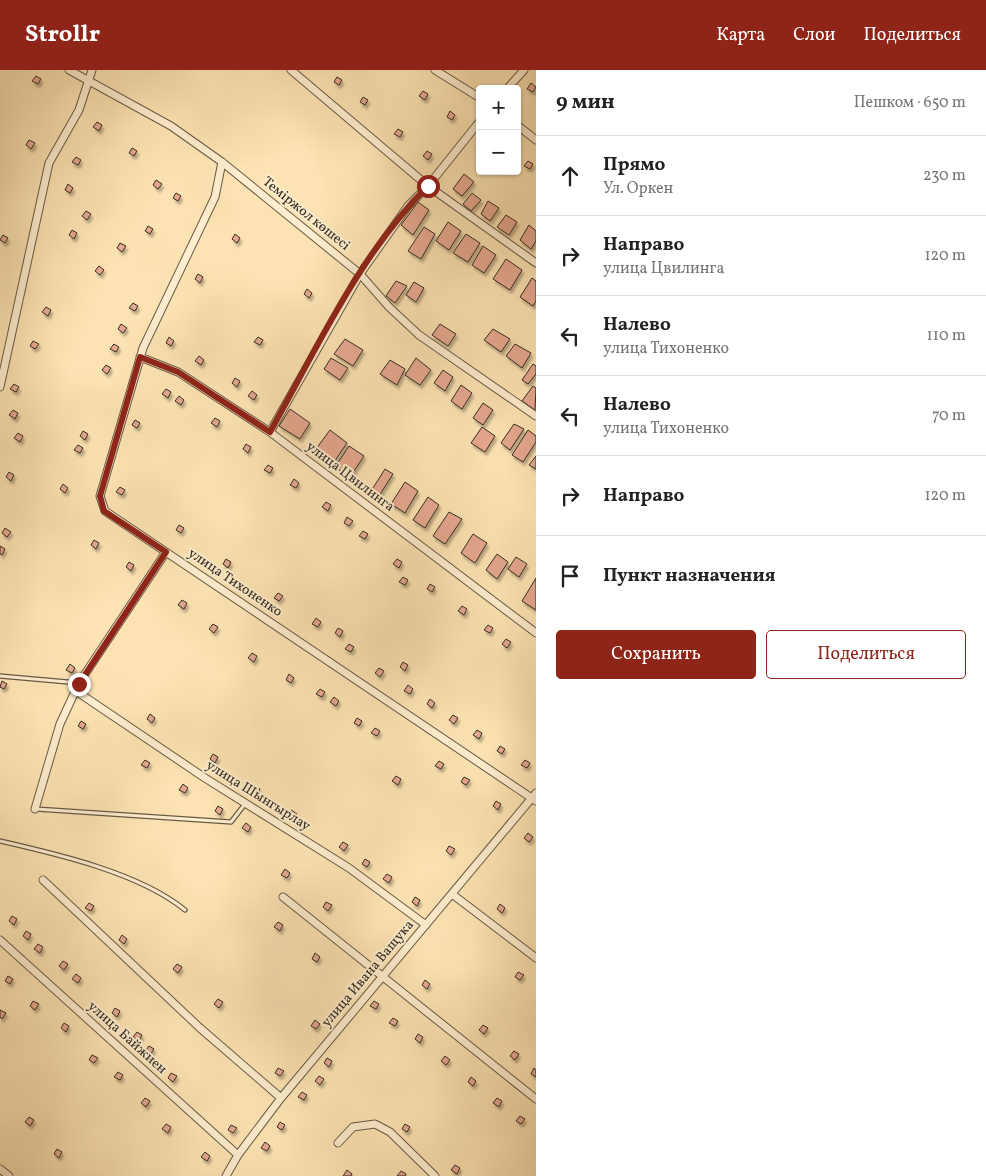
<!DOCTYPE html>
<html lang="ru">
<head>
<meta charset="utf-8">
<style>
  :root { --surface:#fff; --page:#f6f6f6; --text:#222; --muted:#767676; --line:#e0e0e0; --accent:#8f2418 }
  body { margin:0; font-family:Vollkorn,serif; background:var(--page); color:var(--text) }
  .controls { position:absolute; right:15px; top:15px; display:grid; overflow:hidden; border-radius:5px; box-shadow:0 1px 4px #0004 }
  .controls button { width:45px; height:45px; display:grid; place-items:center; padding:0; border:0; border-bottom:1px solid var(--line); background:var(--surface); color:var(--text); font:25px sans-serif }
  .stop { position:absolute; width:15px; height:15px; margin:-11px; border:4px solid #8f2418; border-radius:50%; background:#fff }
  .stop.end { background:#8f2418; border-color:#fff; box-shadow:0 1px 5px #0008 }
  .list { margin:0; padding:0; list-style:none }
  h2 { display:flex; justify-content:space-between; align-items:center; height:65px; margin:0; padding:0 20px; font-size:21px }
  h2 small { font-size:16px; font-weight:400; color:var(--muted) }
  .list li { display:grid; grid-template-columns:32px 1fr auto; gap:15px; align-items:center; box-sizing:border-box; height:80px; padding:0 20px; border-top:1px solid var(--line) }
  .list b { display:block; font-size:19px; white-space:nowrap }
  .list p { margin:0; font-size:16px; white-space:nowrap; color:var(--muted) }
  .list em { font-size:16px; font-style:normal; color:var(--muted) }
  .actions { display:flex; gap:10px; padding:15px 20px }
  .actions a { flex:1; padding:11px 0; border:1px solid var(--accent); border-radius:5px; text-align:center; font-size:18px; color:var(--accent) }
  .actions .main { background:var(--accent); color:#fff }
  .icon { flex:none; width:28px; height:28px; fill:none; stroke:currentColor; stroke-width:2; stroke-linecap:round; stroke-linejoin:round }
  .map { position:relative; flex:none; width:536px; height:1106px; overflow:hidden }
  header { display:flex; align-items:center; gap:30px; box-sizing:border-box; height:70px; padding:0 25px; background:var(--accent); color:#fff }
  header strong { font-size:24px }
  nav { display:flex; gap:28px; margin-inline-start:auto; font-size:18px }
  main { display:flex }
  aside { flex:1; background:var(--surface) }
  .map>svg:first-child { display:block }
  .building { fill:#e6a890; stroke:#342c21; filter:url(#shadow) }
  .lines { fill:none; stroke-linecap:round; stroke-linejoin:round }
  .lane-casing { stroke:#665a46; stroke-width:5.5 }
  .street-casing { stroke:#665a46; stroke-width:9 }
  .lane { stroke:#feedce; stroke-width:3 }
  .street { stroke:#feedce; stroke-width:7 }
  .route { stroke:#8f2418; stroke-width:6 }
  .labels { text-anchor:middle; dominant-baseline:central; stroke-width:4; stroke-linejoin:round; paint-order:stroke }
  .street-label { font-size:14px; fill:#342c21; stroke:#feedce }
</style>
</head>
<body>
<header>
<strong>Strollr</strong>
<nav><a>Карта</a><a>Слои</a><a>Поделиться</a></nav>
</header>
<main>
<div class="map">
<svg width="536" height="1106" viewBox="0 0 536 1106">
  <defs>
    <filter id="shadow"><feDropShadow dx="2" dy="3.5" stdDeviation="1" flood-color="#0004"/></filter>
  </defs>
  <rect width="100%" height="100%" fill="#fde3b3"/>
  <filter id="stains"><feTurbulence type="fractalNoise" baseFrequency=".004" numOctaves="4"/><feColorMatrix values="0 0 0 0 .2 0 0 0 0 .09 0 0 0 0 .02 0 0 0 .5 -.17"/></filter>
  <radialGradient id="worn" r=".72"><stop offset=".6" stop-color="#630" stop-opacity="0"/><stop offset="1" stop-color="#630" stop-opacity=".3"/></radialGradient>
  <path class="building" d="M36,6L41,9L38,14L32,11Z
    M337,7L342,10L339,15L334,12Z
    M531,13L536,17L533,22L527,19Z
    M423,21L428,24L425,30L419,26Z
    M363,27L368,30L365,35L360,32Z
    M450,41L455,45L452,50L447,47Z
    M97,52L102,55L99,61L93,57Z
    M398,59L403,62L400,67L394,64Z
    M29,70L35,73L31,79L26,75Z
    M132,78L137,81L134,86L129,83Z
    M427,81L432,84L428,90L423,86Z
    M76,87L81,90L78,95L72,92Z
    M528,91L533,94L530,99L524,96Z
    M464,104L474,112L462,126L453,119Z
    M156,110L162,114L158,119L153,115Z
    M68,114L73,118L70,123L65,120Z
    M176,123L181,126L178,131L173,128Z
    M472,123L481,130L471,141L463,134Z
    M488,131L499,138L490,151L481,144Z
    M418,132L429,140L413,165L401,155Z
    M86,141L91,144L87,150L82,146Z
    M506,145L517,152L509,165L497,157Z
    M448,152L461,161L449,180L436,171Z
    M529,155L536,161V171L531,179L520,170Z
    M148,156L153,159L150,164L145,161Z
    M424,157L435,164L421,189L408,181Z
    M72,160L77,163L74,169L69,165Z
    M235,164L240,168L237,173L232,169Z
    M466,164L480,173L468,192L453,183Z
    M3,165L8,168L5,173L0,170Z
    M120,173L126,176L122,182L117,178Z
    M483,176L496,185L484,203L472,195Z
    M506,189L522,200L510,220L493,209Z
    M99,196L104,200L100,205L95,201Z
    M198,204L203,207L200,213L195,209Z
    M532,208L536,211V231L533,236L520,227Z
    M396,211L407,216L395,233L386,226Z
    M414,212L424,218L416,232L406,225Z
    M307,219L312,223L309,228L304,224Z
    M133,233L138,236L135,241L129,238Z
    M46,237L51,240L48,246L42,242Z
    M121,254L127,258L123,263L118,259Z
    M440,254L456,264L448,276L432,265Z
    M493,259L510,269L501,282L484,270Z
    M169,267L174,271L171,276L166,273Z
    M258,267L263,270L260,275L254,272Z
    M345,269L363,280L353,296L334,284Z
    M33,271L39,274L35,279L30,276Z
    M114,274L119,277L116,282L110,279Z
    M515,274L531,283L522,298L506,286Z
    M199,286L204,290L201,295L195,291Z
    M331,288L348,298L340,310L324,299Z
    M416,288L431,300L420,315L405,305Z
    M390,290L405,299L397,315L380,304Z
    M533,294L536,296V304L528,314L522,310Z
    M106,295L111,298L107,304L102,300Z
    M443,300L453,307L445,321L434,313Z
    M235,308L240,311L237,317L232,313Z
    M14,314L19,317L16,322L10,319Z
    M461,315L472,323L462,339L451,331Z
    M533,316L536,318L535,340L522,331Z
    M166,319L171,322L168,328L162,324Z
    M252,321L257,325L254,330L248,326Z
    M179,326L184,330L181,335L175,331Z
    M483,333L493,340L483,355L473,348Z
    M290,339L310,353L300,369L279,356Z
    M13,340L18,343L15,349L9,345Z
    M215,348L220,351L217,357L211,353Z
    M135,350L140,353L137,358L132,355Z
    M514,354L524,359L510,380L501,373Z
    M482,357L495,366L485,382L471,373Z
    M330,360L347,373L332,395L313,383Z
    M528,360L536,366V372L523,392L512,385Z
    M83,361L88,364L85,370L80,366Z
    M18,363L23,366L20,372L14,368Z
    M246,374L251,377L248,383L243,379Z
    M78,375L83,378L80,383L74,380Z
    M349,376L364,386L350,407L335,397Z
    M536,386V399L529,395Z
    M268,395L273,398L270,403L264,400Z
    M385,399L393,404L379,426L371,421Z
    M9,402L14,405L11,411L6,407Z
    M294,409L299,413L296,418L290,415Z
    M405,412L418,421L405,443L391,434Z
    M63,414L68,418L65,423L60,419Z
    M120,417L125,420L122,425L116,422Z
    M428,427L439,435L425,458L413,450Z
    M326,432L331,435L328,441L322,437Z
    M449,442L462,449L445,474L433,466Z
    M347,447L353,451L349,456L344,453Z
    M179,455L184,458L181,463L176,460Z
    M5,458L11,462L7,467L2,463Z
    M363,461L368,464L365,469L359,466Z
    M473,464L487,473L475,493L461,483Z
    M94,470L99,473L96,479L91,475Z
    M0,476L5,479L2,485L0,484Z
    M497,484L508,492L497,509L486,500Z
    M516,487L527,494L519,507L508,499Z
    M226,489L231,492L228,498L223,494Z
    M397,489L402,492L399,498L393,494Z
    M129,492L134,495L131,501L126,497Z
    M403,507L408,510L405,515L399,512Z
    M536,508V540L522,531Z
    M430,514L435,517L432,522L427,519Z
    M278,523L283,526L279,531L274,528Z
    M182,530L187,533L184,539L178,535Z
    M462,536L467,539L464,545L458,541Z
    M316,548L321,552L318,557L312,554Z
    M213,554L218,557L214,563L209,559Z
    M488,555L493,558L490,563L484,560Z
    M338,558L343,561L340,567L335,563Z
    M506,569L511,572L507,578L502,574Z
    M349,574L354,577L351,582L345,579Z
    M252,583L257,586L254,592L248,588Z
    M403,592L408,595L405,601L400,597Z
    M70,594L75,598L72,603L66,600Z
    M379,598L384,601L380,607L375,603Z
    M289,604L294,608L291,613L286,610Z
    M2,611L7,614L4,619L0,617Z
    M408,615L413,619L410,624L404,621Z
    M320,619L325,622L322,627L316,624Z
    M334,627L339,631L336,636L330,632Z
    M430,629L435,633L432,638L427,634Z
    M150,644L155,648L152,653L147,649Z
    M453,645L458,648L454,654L449,650Z
    M357,648L362,651L359,656L354,653Z
    M81,651L86,654L83,659L78,656Z
    M375,658L380,661L377,666L371,663Z
    M477,660L482,663L479,669L473,665Z
    M500,676L505,679L502,684L497,681Z
    M213,684L218,687L215,693L210,689Z
    M145,690L150,693L147,698L141,695Z
    M525,690L530,693L527,698L521,695Z
    M439,691L444,694L441,699L435,696Z
    M396,706L401,709L398,715L392,711Z
    M464,707L470,710L466,715L461,712Z
    M183,714L188,718L185,723L179,720Z
    M255,716L260,719L257,725L251,721Z
    M496,731L501,734L498,740L493,736Z
    M218,736L223,739L220,745L215,741Z
    M291,740L297,744L293,749L288,746Z
    M246,753L251,757L248,762L242,758Z
    M528,763L533,767L529,772L524,768Z
    M343,772L348,775L344,781L339,777Z
    M449,776L455,779L451,785L446,781Z
    M365,789L370,792L367,797L362,794Z
    M285,799L290,803L287,808L281,805Z
    M387,804L392,807L389,813L383,809Z
    M415,827L420,830L417,836L412,832Z
    M326,832L332,835L328,841L323,837Z
    M89,833L94,836L91,841L85,838Z
    M500,834L505,838L502,843L497,839Z
    M12,846L17,849L14,855L9,851Z
    M278,852L283,855L280,861L274,857Z
    M26,861L31,864L28,870L23,866Z
    M122,865L127,869L124,874L119,870Z
    M38,874L43,877L40,883L34,879Z
    M315,883L320,887L317,892L312,889Z
    M63,891L68,894L64,900L59,896Z
    M177,894L182,897L178,903L173,899Z
    M518,902L524,905L520,910L515,907Z
    M76,904L81,908L78,913L72,909Z
    M8,906L13,909L10,914L5,911Z
    M425,910L430,914L427,919L422,915Z
    M218,929L223,932L219,938L214,934Z
    M33,931L39,934L35,940L30,936Z
    M374,931L379,934L376,939L370,936Z
    M115,938L120,941L117,947L112,943Z
    M0,940L6,943L2,949L0,947Z
    M393,948L398,951L395,956L389,953Z
    M315,950L320,954L316,959L311,956Z
    M64,953L69,956L66,962L61,958Z
    M483,955L488,958L484,964L479,960Z
    M137,962L142,965L139,971L133,967Z
    M418,964L423,967L420,973L415,969Z
    M149,976L154,979L150,985L145,981Z
    M514,981L519,984L515,990L510,986Z
    M92,985L98,988L94,993L89,990Z
    M445,986L450,990L446,995L441,991Z
    M327,988L332,991L329,997L324,993Z
    M278,998L284,1001L280,1006L275,1003Z
    M534,998L536,1000V1007L531,1004Z
    M118,1002L123,1005L120,1010L114,1007Z
    M171,1003L177,1006L173,1012L168,1008Z
    M319,1006L324,1009L320,1015L315,1011Z
    M471,1007L476,1011L473,1016L468,1012Z
    M302,1022L307,1025L304,1030L298,1027Z
    M145,1028L150,1031L146,1037L141,1033Z
    M497,1028L502,1031L499,1037L493,1033Z
    M520,1046L525,1049L521,1054L516,1051Z
    M29,1047L34,1050L30,1056L25,1052Z
    M280,1052L285,1055L282,1060L277,1057Z
    M166,1054L171,1057L168,1063L162,1059Z
    M405,1054L410,1057L407,1062L402,1059Z
    M231,1055L237,1058L233,1063L228,1060Z
    M265,1072L270,1076L267,1081L261,1078Z
    M57,1079L62,1082L59,1088L54,1084Z
    M205,1082L210,1086L207,1091L201,1087Z
    M455,1095L460,1098L457,1104L451,1100Z
    M347,1100L352,1104L351,1106H343Z
    M401,1101L406,1104L405,1106H397Z"/>
  <g class="lines">
    <defs>
      <path id="lane" d="M0,606L79,613
        M36,739L231,752L245,734
        M0,771C57,784 140,803 185,840"/>
      <path id="street" d="M69,0L171,56L222,92L360,204L389,237L419,265L536,346
        M291,0L428,116L536,193
        M435,0L480,28
        M507,19L524,0
        M517,55L536,70
        M222,92L215,127L143,278L100,426L105,441L536,731
        M140,287L178,302L270,362L536,563
        M0,317L49,93L79,40L92,0
        M270,362L360,204L408,136L428,116L480,51
        M76,621L205,708L349,798L426,855
        M35,739L60,654L79,613L166,482
        M43,810L200,958L281,1028
        M452,824L536,888
        M283,827L536,1029
        M0,870L238,1085
        M338,1073L353,1057L375,1054L390,1062L435,1106
        M0,1099L9,1106
        M226,1106L238,1085L281,1028L536,723"/>
    </defs>
    <use href="#lane" class="lane-casing"/>
    <use href="#street" class="street-casing"/>
    <use href="#lane" class="lane"/>
    <use href="#street" class="street"/>
  </g>
  <g class="lines">
    <path class="route" d="M79,614L166,482L104,441L100,426L140,287L178,302L270,362C316,280 360,183 428,116"/>
  </g>
  <g class="labels">
    <g class="street-label">
      <text transform="translate(306 144) rotate(39)">Теміржол көшесі</text>
      <text transform="translate(350 407) rotate(37)">улица Цвилинга</text>
      <text transform="translate(235 513) rotate(34)">улица Тихоненко</text>
      <text transform="translate(258 726) rotate(32)">улица Шынгырлау</text>
      <text transform="translate(368 904) rotate(-50)">улица Ивана Ващука</text>
      <text transform="translate(127 968) rotate(42)">улица Байжиен</text>
    </g>
  </g>
  <rect width="100%" height="100%" filter="url(#stains)"/>
  <rect width="100%" height="100%" fill="url(#worn)"/>
</svg>
<div class="controls">
<button>+</button>
<button>−</button>
</div>
<div class="stop" style="left:428px;top:116px"></div>
<div class="stop end" style="left:79px;top:614px"></div>
</div>
<aside>
<h2>9 мин<small>Пешком · 650 m</small></h2>
<ul class="list">
<li><svg class="icon" aria-label="ahead" viewBox="0 0 24 24"><path d="M12 20V5M6 11l6-6 6 6"/></svg><div><b>Прямо</b><p>Ул. Оркен</p></div><em>230 m</em></li>
<li><svg class="icon" aria-label="right" viewBox="0 0 24 24"><path d="M7 20v-9h11M14 6l5 5-5 5"/></svg><div><b>Направо</b><p>улица Цвилинга</p></div><em>120 m</em></li>
<li><svg class="icon" aria-label="left" viewBox="0 0 24 24"><path d="M17 20v-9H6M10 6l-5 5 5 5"/></svg><div><b>Налево</b><p>улица Тихоненко</p></div><em>110 m</em></li>
<li><svg class="icon" aria-label="left" viewBox="0 0 24 24"><path d="M17 20v-9H6M10 6l-5 5 5 5"/></svg><div><b>Налево</b><p>улица Тихоненко</p></div><em>70 m</em></li>
<li><svg class="icon" aria-label="right" viewBox="0 0 24 24"><path d="M7 20v-9h11M14 6l5 5-5 5"/></svg><div><b>Направо</b></div><em>120 m</em></li>
<li><svg class="icon" aria-label="arrive" viewBox="0 0 24 24"><path d="M6 21V4h12l-3 4 3 4H6"/></svg><div><b>Пункт назначения</b></div></li>
</ul>
<div class="actions"><a class="main">Сохранить</a><a>Поделиться</a></div>
</aside>
</main>
</body>
</html>
